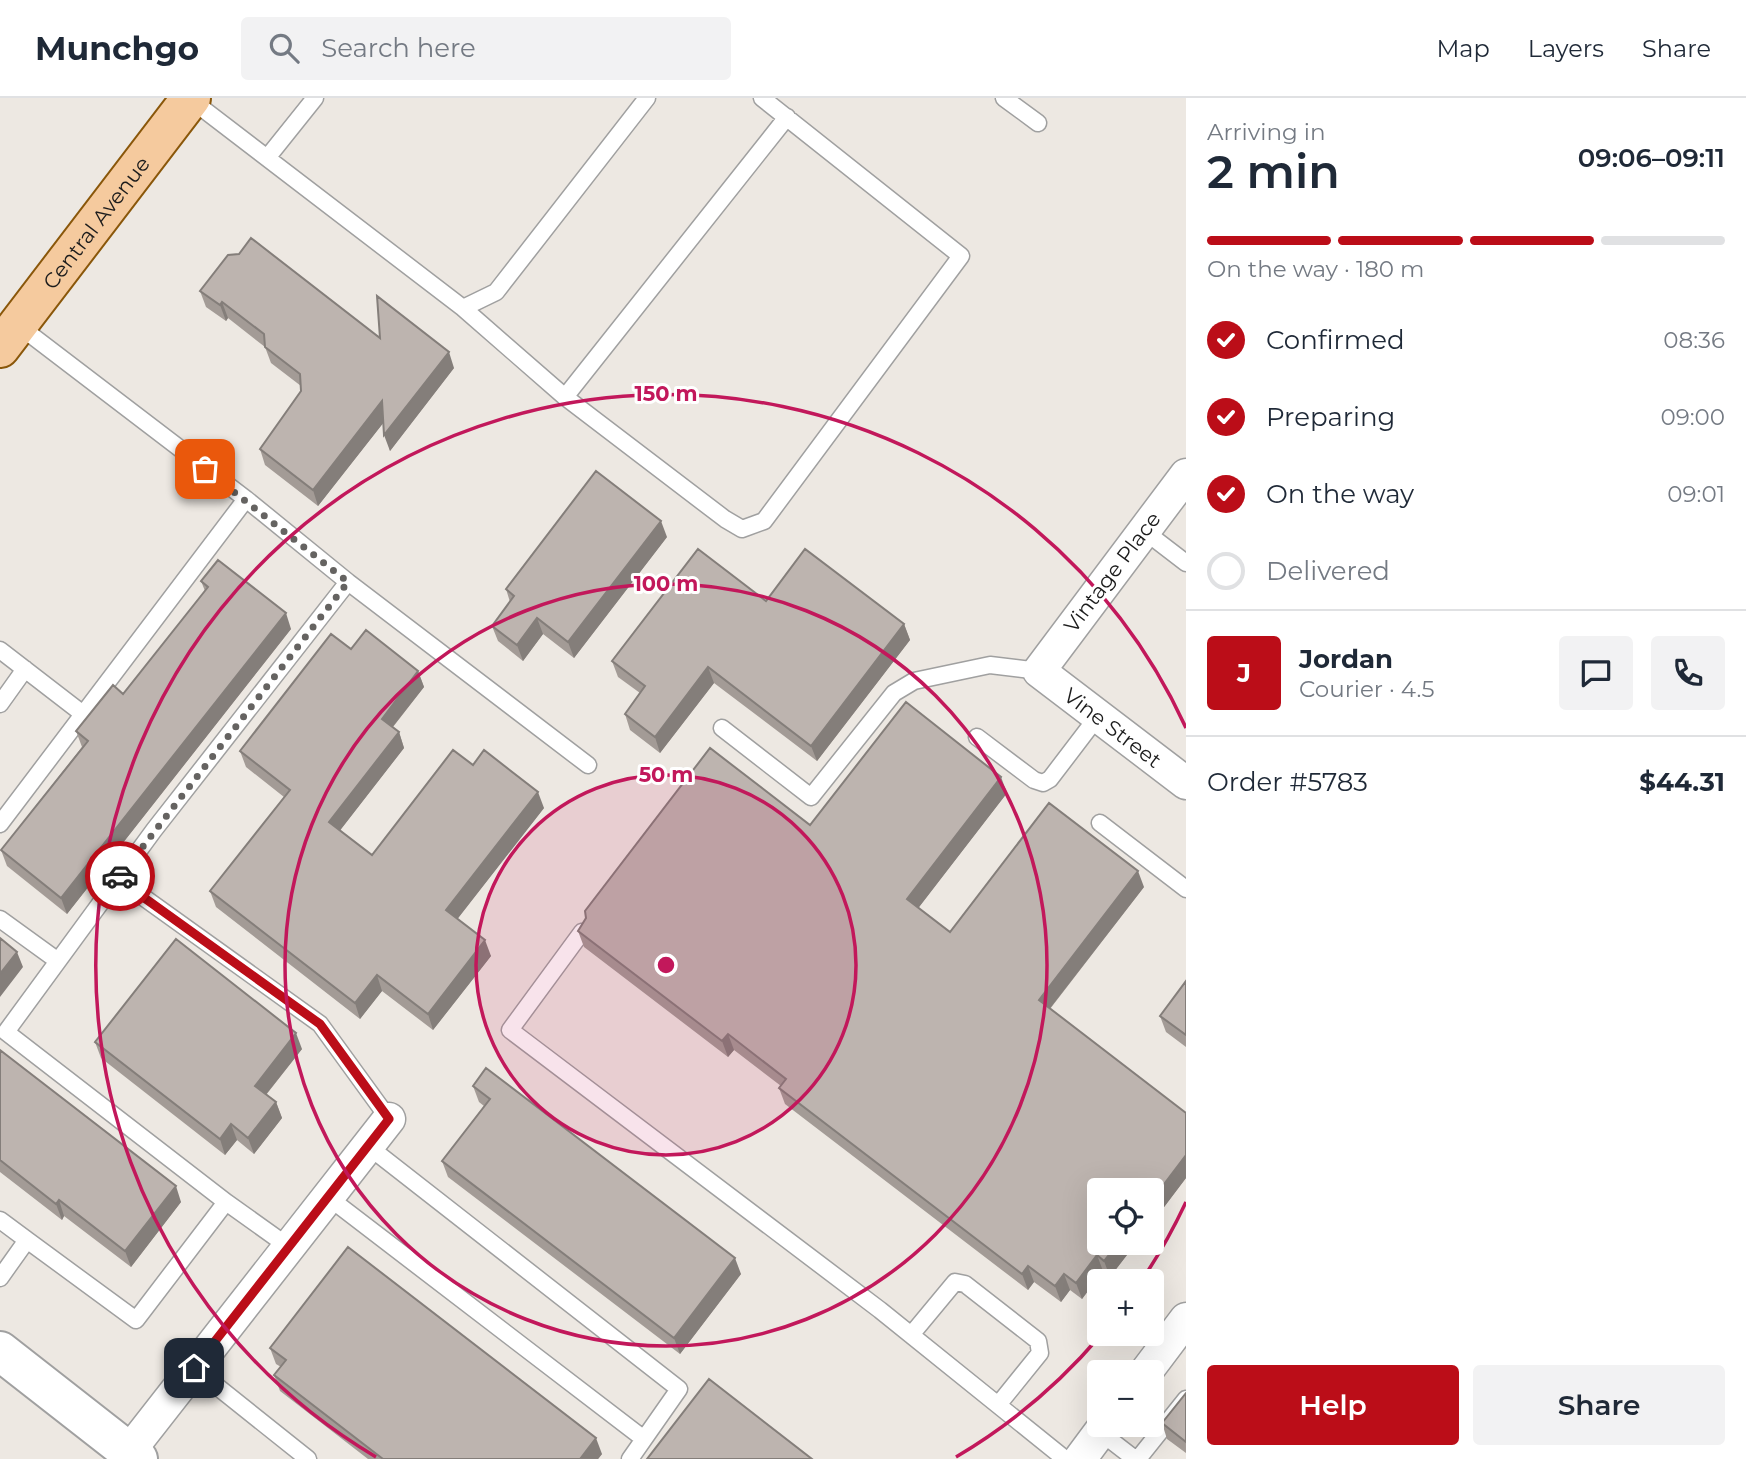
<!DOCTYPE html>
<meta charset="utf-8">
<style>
body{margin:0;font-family:Montserrat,sans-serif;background:#f2f2f3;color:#1f2937;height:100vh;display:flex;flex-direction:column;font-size:26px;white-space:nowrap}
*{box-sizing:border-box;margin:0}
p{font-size:23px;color:#747a83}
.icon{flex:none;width:38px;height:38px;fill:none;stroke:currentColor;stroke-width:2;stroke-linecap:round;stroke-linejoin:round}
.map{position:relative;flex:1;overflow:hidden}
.drawer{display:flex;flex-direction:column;background:#fff;width:560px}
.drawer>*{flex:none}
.controls{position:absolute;left:1087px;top:1080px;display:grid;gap:14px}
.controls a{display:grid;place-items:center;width:77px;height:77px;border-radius:7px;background:#fff;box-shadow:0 7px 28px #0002;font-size:35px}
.pin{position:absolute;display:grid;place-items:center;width:60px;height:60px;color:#fff;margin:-30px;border-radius:14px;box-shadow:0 4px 10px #0006}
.courier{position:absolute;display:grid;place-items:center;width:70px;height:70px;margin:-35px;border:5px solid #bb0d18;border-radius:50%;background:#fff;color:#222;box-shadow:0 2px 9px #0007}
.summary em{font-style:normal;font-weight:600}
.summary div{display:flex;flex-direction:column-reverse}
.summary{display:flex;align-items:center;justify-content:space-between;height:119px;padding:0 21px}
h1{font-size:46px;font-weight:600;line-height:52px}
.bar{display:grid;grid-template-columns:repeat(4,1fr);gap:10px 7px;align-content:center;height:84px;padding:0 21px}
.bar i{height:9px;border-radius:5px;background:#e0e1e3}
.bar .current{background:#bb0d18}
.bar p{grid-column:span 4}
.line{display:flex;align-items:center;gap:18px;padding:0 21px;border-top:2px solid #e0e1e3}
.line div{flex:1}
.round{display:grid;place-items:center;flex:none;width:74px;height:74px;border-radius:7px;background:#f2f2f3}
ol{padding:0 21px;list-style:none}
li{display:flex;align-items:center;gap:21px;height:77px}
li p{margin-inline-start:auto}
li .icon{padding:7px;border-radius:50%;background:#bb0d18;color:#fff;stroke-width:4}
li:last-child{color:#747a83}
li i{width:38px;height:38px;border:4px solid #e0e1e3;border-radius:50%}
.action{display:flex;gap:14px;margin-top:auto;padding:14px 21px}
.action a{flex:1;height:80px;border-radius:7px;background:#bb0d18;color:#fff;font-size:28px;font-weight:600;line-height:80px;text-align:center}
.action a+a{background:#f2f2f3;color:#1f2937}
header{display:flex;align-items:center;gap:42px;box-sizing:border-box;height:98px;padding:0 35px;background:#fff;border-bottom:2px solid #e0e1e3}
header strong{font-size:33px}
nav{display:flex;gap:38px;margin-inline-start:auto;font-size:24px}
.search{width:490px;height:63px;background:#f2f2f3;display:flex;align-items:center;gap:18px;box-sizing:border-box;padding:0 24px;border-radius:7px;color:#747a83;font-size:26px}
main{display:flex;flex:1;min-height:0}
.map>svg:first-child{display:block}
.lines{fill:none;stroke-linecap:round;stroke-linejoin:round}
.service-casing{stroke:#a0a0a0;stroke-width:19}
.minor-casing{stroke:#a0a0a0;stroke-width:35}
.tertiary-casing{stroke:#a0a0a0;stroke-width:42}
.primary-casing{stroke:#8a570a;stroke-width:42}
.service{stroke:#fff;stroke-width:16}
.minor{stroke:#fff;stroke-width:32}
.tertiary{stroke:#fff;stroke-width:38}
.primary{stroke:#f5ca9e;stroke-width:38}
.wall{fill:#a39b96}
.shaded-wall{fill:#847e7a}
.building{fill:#bdb4af;stroke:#847e7a;stroke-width:2}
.done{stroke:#656361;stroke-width:7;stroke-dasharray:0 12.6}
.route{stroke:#bb0d18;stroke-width:9}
.ring{fill:none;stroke:#c2185b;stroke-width:3.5}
.labels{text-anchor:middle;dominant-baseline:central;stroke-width:6;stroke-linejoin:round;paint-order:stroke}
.street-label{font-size:21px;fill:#1c1c1c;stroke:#fff}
.centre{fill:#c2185b;stroke:#fff;stroke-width:3.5}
.ring-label{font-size:21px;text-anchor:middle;font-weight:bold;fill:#c2185b;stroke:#fff;stroke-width:6;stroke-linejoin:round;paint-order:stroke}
</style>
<header>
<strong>Munchgo</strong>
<div class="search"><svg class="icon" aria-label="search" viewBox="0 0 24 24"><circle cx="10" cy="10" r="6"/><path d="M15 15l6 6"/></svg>Search here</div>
<nav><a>Map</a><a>Layers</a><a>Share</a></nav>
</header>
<main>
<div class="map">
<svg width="1186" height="1361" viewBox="0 0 1186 1361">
<rect width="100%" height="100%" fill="#ede8e2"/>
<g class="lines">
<g class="service-casing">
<path id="service" d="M 1004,0 L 1038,25
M 190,1 L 463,210 L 496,194 L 647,0
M 267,60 L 315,0
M 463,210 L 565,299 L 725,421 L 742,431 L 764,423 L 961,158 L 762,0
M 565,299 L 787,19
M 246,401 L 348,484 L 588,667
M 1143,432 L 1186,465
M 0,552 L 83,616
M 0,606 L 25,571
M 722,630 L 811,699 L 894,595 L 914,583 L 990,567 L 1039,573
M 977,639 L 1034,682 L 1043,685 L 1050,681 L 1098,618
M 1100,725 L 1186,791
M 0,726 L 246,401 L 18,227
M 118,781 L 320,926 L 389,1021
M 0,821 L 58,863
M 582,834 L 510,932 L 880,1212 L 1065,1361
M 368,1048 L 679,1291 L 644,1341
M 328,1099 L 644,1341 L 630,1361
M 226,1104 L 289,1149
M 0,1122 L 27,1142
M 0,1180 L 27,1142 L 136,1222 L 226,1104 L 6,934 L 154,732 L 348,484
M 911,1237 L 955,1184 L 965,1186 L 1038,1243 L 1040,1255 L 998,1307
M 194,1270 L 308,1361
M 1100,1334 L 1135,1361
M 1138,1361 L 1186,1301"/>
</g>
<g class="minor-casing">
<g id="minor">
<path id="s1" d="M 1186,377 L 1039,573 L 1186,685"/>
<path d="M 1146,1274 L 1186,1221"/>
<path d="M 123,1361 L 389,1021"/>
<path d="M 1080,1361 L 1106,1326"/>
</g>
</g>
<g class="tertiary-casing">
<path id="tertiary" d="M 0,1253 L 138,1361"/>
</g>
<g class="primary-casing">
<g id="primary">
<path id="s2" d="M 0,250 L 191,0"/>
</g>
</g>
<use href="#service" class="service"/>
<use href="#minor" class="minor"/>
<use href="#tertiary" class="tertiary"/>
<use href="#primary" class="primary"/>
</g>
<path class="wall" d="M 200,193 L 380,240 L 454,270 L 390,353 L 383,325 L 318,408 L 265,367 L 260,351 L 301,293 L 301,288 L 271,265 L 265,249 L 228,220 L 226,223 L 206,209 Z
M 667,439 L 574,560 L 543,536 L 523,563 L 498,543 L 492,528 L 510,504 L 506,491 Z
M 201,483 L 291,531 L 67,816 L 7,768 L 1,752 L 82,649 L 76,633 L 123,596 L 205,493 Z
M 766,503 L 904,526 L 910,542 L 817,663 L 714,585 L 660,655 L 630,632 L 625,616 L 640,595 L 618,579 L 612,563 Z
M 351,551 L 418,573 L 424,589 L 393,629 L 399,634 L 404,650 L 340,732 L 372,757 L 473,667 L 544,710 L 457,821 L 491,858 L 433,932 L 382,893 L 360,921 L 216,809 L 210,793 L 284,699 L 246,669 L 240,653 Z
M 1007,695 L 918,810 L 950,834 L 1144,789 L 1050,911 L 1186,1080 L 1152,1125 L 1152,1092 L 1099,1144 L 1137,1144 L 1110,1179 L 1103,1173 L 1082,1201 L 1070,1192 L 1061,1204 L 1034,1184 L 1028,1192 L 785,1006 L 779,990 L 781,988 L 734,952 L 728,959 L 584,849 L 578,833 L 810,727 Z
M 1186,883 L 1186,949 L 1166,934 L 1160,918 Z
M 95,944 L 302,951 L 266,997 L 276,1004 L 282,1020 L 254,1056 L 237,1042 L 225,1057 L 101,960 Z
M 0,952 L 181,1104 L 131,1169 L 64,1118 L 62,1122 L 0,1074 Z
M 473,988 L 741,1176 L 680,1256 L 448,1079 L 442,1063 L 484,1008 L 479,1004 Z
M 270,1250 L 602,1356 L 598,1361 L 368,1361 L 280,1293 L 274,1277 L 281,1269 L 276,1266 Z
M 1186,1295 L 1186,1355 L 1167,1341 L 1162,1325 Z"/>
<path class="shaded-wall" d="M 222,204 L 228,220 L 226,223 L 220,207 Z
M 449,254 L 454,270 L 390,353 L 384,337 Z
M 382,303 L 388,319 L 318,408 L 313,392 Z
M 661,423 L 667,439 L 574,560 L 568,544 Z
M 286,515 L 291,531 L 67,816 L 61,800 Z
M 537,520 L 543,536 L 523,563 L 517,547 Z
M 904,526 L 910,542 L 817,663 L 811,648 Z
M 708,569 L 714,585 L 660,655 L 655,639 Z
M 418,573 L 424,589 L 387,636 L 382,621 Z
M 399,634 L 404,650 L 335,739 L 329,724 Z
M 1001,679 L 1007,695 L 913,817 L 907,801 Z
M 538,694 L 544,710 L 452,828 L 446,812 Z
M 1138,773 L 1144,789 L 1044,918 L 1039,902 Z
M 485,842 L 491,858 L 433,932 L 428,916 Z
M 17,854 L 23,869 L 0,899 L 0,876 Z
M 377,877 L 382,893 L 360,921 L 355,905 Z
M 296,935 L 302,951 L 260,1004 L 255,988 Z
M 728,936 L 734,952 L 728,959 L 722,943 Z
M 276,1004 L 282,1020 L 254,1056 L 248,1040 Z
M 231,1026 L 237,1042 L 225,1057 L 220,1041 Z
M 1186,1057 L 1186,1080 L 1152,1125 L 1152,1102 Z
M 176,1088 L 181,1104 L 131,1169 L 125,1153 Z
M 59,1102 L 64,1118 L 62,1122 L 56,1106 Z
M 1119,1144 L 1137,1144 L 1110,1179 L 1104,1163 Z
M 1097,1157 L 1103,1173 L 1082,1201 L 1076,1185 Z
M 735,1160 L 741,1176 L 680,1256 L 674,1240 Z
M 1028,1168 L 1034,1184 L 1028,1192 L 1022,1176 Z
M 1064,1176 L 1070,1192 L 1061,1204 L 1055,1188 Z
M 596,1340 L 602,1356 L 598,1361 L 580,1361 Z"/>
<path class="building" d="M 251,140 L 380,240 L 377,198 L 449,254 L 384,337 L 382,303 L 313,392 L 260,351 L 301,293 L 300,276 L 265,249 L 264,236 L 222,204 L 220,207 L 200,193 L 228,157 L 239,156 Z
M 596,373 L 661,423 L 568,544 L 537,520 L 517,547 L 492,528 L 514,498 L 506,491 Z
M 698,451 L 766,503 L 805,451 L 904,526 L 811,648 L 708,569 L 655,639 L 625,616 L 645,588 L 612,563 Z
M 218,462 L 286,515 L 61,800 L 1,752 L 88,643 L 76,633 L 113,587 L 123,596 L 208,489 L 201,483 Z
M 366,532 L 418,573 L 382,621 L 399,634 L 329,724 L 372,757 L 453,652 L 473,667 L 484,652 L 538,694 L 446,812 L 485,842 L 428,916 L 377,877 L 355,905 L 210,793 L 290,692 L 240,653 L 331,536 L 351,551 Z
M 906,604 L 1001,679 L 907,801 L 950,834 L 1049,705 L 1138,773 L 1039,902 L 1186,1015 L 1186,1057 L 1152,1102 L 1152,1092 L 1099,1092 L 1099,1144 L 1119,1144 L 1104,1163 L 1097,1157 L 1076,1185 L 1064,1176 L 1055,1188 L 1028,1168 L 1022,1176 L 779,990 L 786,981 L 728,936 L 722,943 L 578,833 L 586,820 L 585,813 L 710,650 L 810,727 Z
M 0,840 L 17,854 L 0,876 Z
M 176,841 L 296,935 L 255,988 L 276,1004 L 248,1040 L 231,1026 L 220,1041 L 95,944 Z
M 1186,883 L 1186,937 L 1160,918 Z
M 0,952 L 176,1088 L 125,1153 L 59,1102 L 56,1106 L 0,1062 Z
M 486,970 L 735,1160 L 674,1240 L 442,1063 L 490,1001 L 473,988 Z
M 348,1149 L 596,1340 L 580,1361 L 383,1361 L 274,1277 L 286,1262 L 270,1250 Z
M 709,1281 L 812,1361 L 647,1361 Z
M 1186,1295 L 1186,1344 L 1162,1325 Z"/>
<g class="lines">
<path class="done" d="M 120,778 L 348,484 L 205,371"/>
<path class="route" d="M 120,778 L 118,781 L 320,926 L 389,1021 L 194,1270"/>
</g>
<circle cx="666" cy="867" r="190" fill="#c2185b" fill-opacity=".12"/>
<g class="ring">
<circle cx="666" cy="867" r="190"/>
<circle cx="666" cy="867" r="381"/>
<path d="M1186 1104A571 571 0 0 1 1142 1182M1100 1238A571 571 0 0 1 956 1359M376 1359A571 571 0 1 1 1186 630"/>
</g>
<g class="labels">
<g class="street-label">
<text stroke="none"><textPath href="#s2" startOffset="158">Central Avenue</textPath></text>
<text transform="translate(1112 474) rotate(-53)">Vintage Place</text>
<text stroke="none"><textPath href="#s1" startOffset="338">Vine Street</textPath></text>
</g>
</g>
<circle cx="666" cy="867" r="10" class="centre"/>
<g class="ring-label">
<text x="666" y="303">150 m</text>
<text x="666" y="493">100 m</text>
<text x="666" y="684">50 m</text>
</g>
</svg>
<div class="controls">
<a><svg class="icon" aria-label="locate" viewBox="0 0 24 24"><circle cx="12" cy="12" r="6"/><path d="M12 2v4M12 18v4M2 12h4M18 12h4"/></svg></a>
<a>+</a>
<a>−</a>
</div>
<div class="pin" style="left:205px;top:371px;background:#ea580c"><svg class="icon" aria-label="bag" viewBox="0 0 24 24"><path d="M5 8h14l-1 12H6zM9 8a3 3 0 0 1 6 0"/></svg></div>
<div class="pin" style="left:194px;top:1270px;background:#1f2937"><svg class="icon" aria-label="home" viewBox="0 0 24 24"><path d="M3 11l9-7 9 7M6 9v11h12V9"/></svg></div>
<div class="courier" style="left:120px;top:778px"><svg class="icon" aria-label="car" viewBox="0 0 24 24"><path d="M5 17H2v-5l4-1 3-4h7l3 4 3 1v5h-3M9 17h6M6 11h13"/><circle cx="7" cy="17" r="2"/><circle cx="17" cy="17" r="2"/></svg></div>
</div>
<section class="drawer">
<div class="summary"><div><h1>2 min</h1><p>Arriving in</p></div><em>09:06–09:11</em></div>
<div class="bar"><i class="current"></i><i class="current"></i><i class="current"></i><i></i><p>On the way · 180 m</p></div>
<ol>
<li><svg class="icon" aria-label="check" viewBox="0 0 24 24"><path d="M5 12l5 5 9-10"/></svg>Confirmed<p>08:36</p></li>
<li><svg class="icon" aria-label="check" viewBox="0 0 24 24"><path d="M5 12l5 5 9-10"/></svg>Preparing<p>09:00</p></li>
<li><svg class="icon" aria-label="check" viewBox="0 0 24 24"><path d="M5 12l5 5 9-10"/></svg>On the way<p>09:01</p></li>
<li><i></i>Delivered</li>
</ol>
<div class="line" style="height:126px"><b class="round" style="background:#bb0d18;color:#fff">J</b><div><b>Jordan</b><p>Courier · 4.5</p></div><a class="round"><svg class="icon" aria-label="chat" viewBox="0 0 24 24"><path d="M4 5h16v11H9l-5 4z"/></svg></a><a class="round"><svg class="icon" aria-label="phone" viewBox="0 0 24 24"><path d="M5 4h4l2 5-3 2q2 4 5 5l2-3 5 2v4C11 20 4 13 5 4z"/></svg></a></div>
<div class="line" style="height:91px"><div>Order #5783</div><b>$44.31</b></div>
<div class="action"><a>Help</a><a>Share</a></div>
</section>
</main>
